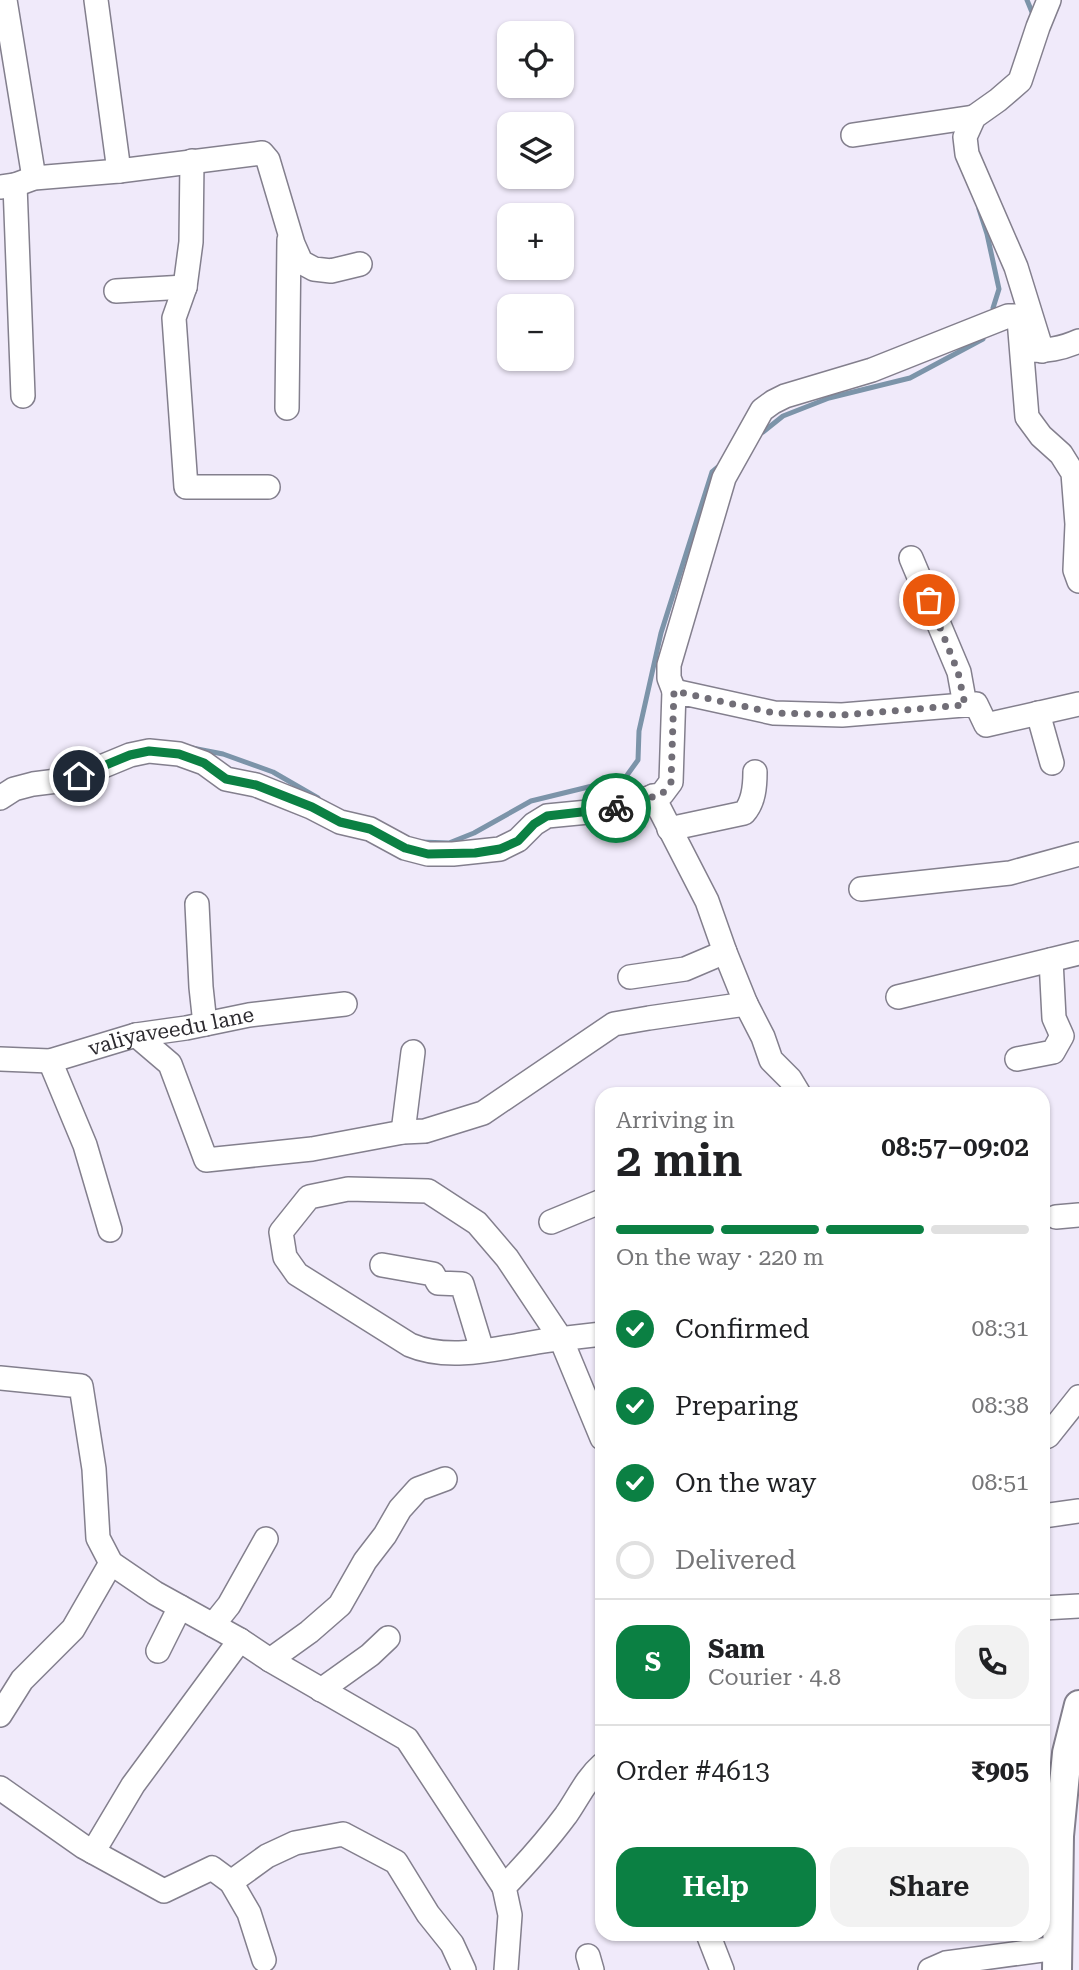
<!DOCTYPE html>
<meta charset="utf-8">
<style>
body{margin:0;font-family:"Roboto Serif",serif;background:#f2f2f2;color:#202124;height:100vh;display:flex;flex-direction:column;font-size:26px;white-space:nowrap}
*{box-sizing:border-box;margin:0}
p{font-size:23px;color:#757577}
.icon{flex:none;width:38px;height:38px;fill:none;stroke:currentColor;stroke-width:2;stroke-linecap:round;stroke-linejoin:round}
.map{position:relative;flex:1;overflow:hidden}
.sheet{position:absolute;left:595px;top:1087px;width:455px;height:854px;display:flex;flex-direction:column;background:#fff;border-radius:21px;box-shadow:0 2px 5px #0004}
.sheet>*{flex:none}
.fabs{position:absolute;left:497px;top:21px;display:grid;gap:14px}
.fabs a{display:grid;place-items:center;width:77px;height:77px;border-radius:14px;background:#fff;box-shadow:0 2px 5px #0004;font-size:35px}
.pin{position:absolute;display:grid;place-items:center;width:60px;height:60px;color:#fff;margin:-30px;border:4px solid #fff;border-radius:50%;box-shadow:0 2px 7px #0007}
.courier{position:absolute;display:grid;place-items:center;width:70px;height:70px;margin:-35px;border:5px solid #0b8043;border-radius:50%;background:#fff;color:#222;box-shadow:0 2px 9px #0007}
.headline em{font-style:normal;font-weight:600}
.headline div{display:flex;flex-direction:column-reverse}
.headline{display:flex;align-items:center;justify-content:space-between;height:119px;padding:0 21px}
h1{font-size:46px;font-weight:600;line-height:52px}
.bar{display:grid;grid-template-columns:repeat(4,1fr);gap:10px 7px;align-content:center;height:84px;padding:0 21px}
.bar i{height:9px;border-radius:5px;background:#e0e0e0}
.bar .current{background:#0b8043}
.bar p{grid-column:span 4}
.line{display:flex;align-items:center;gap:18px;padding:0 21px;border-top:2px solid #e0e0e0}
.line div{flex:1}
.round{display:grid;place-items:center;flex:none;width:74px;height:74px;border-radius:21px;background:#f2f2f2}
ol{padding:0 21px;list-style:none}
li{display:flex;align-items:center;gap:21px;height:77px}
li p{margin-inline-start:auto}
li .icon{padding:7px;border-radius:50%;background:#0b8043;color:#fff;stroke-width:4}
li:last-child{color:#757577}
li i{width:38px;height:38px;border:4px solid #e0e0e0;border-radius:50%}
.cta{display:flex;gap:14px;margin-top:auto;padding:14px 21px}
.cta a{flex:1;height:80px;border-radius:21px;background:#0b8043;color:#fff;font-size:28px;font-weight:600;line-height:80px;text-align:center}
.cta a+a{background:#f2f2f2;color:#202124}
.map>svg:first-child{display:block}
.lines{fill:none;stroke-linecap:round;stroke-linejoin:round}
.stream{stroke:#7c94a9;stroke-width:5}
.minor-casing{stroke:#837f8d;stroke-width:26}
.major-casing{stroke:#837f8d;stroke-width:32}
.minor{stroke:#fff;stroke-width:23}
.major{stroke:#fff;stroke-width:28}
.done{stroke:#716e77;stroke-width:7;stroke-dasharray:0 12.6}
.route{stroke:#0b8043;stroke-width:9}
.labels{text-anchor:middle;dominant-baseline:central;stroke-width:5;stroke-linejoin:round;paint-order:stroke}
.street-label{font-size:21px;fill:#2d2b30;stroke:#fff}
</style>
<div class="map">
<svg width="1079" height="1970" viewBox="0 0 1079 1970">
<rect width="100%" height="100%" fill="#f0eafa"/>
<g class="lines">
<path class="stream" d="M 1027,0 L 1034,17
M 979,209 L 987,234 L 999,289 L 993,308
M 763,432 L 783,416 L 829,398 L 910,378 L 983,339
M 192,748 L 223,754 L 273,772 L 318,798
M 420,842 L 449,843 L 474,833 L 531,801 L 625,778 L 638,760 L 639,731 L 661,633 L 712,472 L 718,467"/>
<g class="minor-casing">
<g id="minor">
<path d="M 5,0 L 34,178"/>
<path d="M 96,0 L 119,171"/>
<path d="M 853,135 L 974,117"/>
<path d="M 192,161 L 191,242 L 185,287 L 174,318 L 186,487 L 268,487"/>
<path d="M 15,185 L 23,396"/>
<path d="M 0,187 L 15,185 L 34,178 L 119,171 L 262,153 L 268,160 L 293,244 L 301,262 L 314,269 L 331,271 L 360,264"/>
<path d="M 116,291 L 185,287"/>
<path d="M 1028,350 C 1047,351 1061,349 1079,341"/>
<path d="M 1042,351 L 1016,267 L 967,154 L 965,137 L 974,117 L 998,100 L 1020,81 L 1038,27 L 1049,0"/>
<path d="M 287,408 L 289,240"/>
<path d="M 911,558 L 959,672 L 965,705"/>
<path d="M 674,691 L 669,678 L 669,665 L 724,478 L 762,410 L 773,402 L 785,396 L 872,370 L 1008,316 L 1015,316 L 1019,319 L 1027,417 L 1041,436 L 1061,454 L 1073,473 L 1077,524 L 1075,570 L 1079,581"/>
<path d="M 1038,713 L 1052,763"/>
<path d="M 653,796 L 707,901 L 725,952 L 746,1004 L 763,1037 L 771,1060 L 790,1079 L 799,1094"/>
<path d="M 0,798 L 14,789 L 33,784 L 57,781 L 79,776 L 130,755 L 149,751 L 179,754 L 204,763 L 226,779 L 256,785 L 311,807 L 340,822 L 370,829 L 405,848 L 428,854 L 453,854 L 500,849 L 518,840 L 534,824 L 547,816 L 609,810 L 662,794 L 671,782 L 674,691 L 774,713 L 842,715 L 976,704 L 986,725 L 1079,704"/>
<path d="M 669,829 L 744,813 C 754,802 755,786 755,772"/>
<path d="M 861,889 L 1010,873 L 1079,854"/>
<path d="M 197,904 L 201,987 L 205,1024"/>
<path d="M 630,977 L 685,969 L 725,952"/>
<path d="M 898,997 L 1079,953"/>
<path d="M 136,1035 L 170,1064 L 206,1160 L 312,1149 L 403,1132 L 425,1131 L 483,1113 L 614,1024 L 649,1018 L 746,1004"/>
<path id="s1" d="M 0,1059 L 50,1061 L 136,1035 L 186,1028 L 249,1015 L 345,1004"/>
<path d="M 1017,1059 L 1053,1052 L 1062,1036 L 1054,1018 L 1051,960"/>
<path d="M 50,1061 L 85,1145 L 110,1230"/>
<path d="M 403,1132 L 413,1052"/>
<path d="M 1056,1217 L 1079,1215"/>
<path d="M 551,1222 L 602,1201"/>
<path d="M 382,1265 L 433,1274 L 438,1283 L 462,1284 L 482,1350"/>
<path d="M 602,1334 L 550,1340 C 506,1346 452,1363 410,1345 L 297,1274 L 285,1257 L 281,1232 L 309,1197 L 348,1189 L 428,1191 L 477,1223 L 507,1258 L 561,1339 L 602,1438"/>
<path d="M 0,1378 L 81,1386 L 94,1469 L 98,1538 L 111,1563 L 155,1593 L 240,1640 L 270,1660 L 407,1739 L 504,1887"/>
<path d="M 1043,1438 L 1048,1436 L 1079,1397"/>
<path d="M 1043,1516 L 1079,1511"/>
<path d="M 1043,1608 L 1079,1606"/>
<path d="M 213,1625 L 229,1605 L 266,1539"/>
<path d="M 158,1651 L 180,1607"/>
<path d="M 270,1660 L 309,1632 L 340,1605 L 365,1561 L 385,1535 L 400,1509 L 418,1489 L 445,1479"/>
<path d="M 321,1690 L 370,1655 L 388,1638"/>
<path d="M 0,1715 L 22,1680 L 73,1629 L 111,1563"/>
<path d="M 0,1788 L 84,1847 L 164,1891 L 212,1868 L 231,1882 L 249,1913 L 264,1960"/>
<path d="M 93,1852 L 133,1785 L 240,1640"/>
<path d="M 231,1882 L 267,1856 L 295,1843 L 343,1834 L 396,1862 L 428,1914 L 452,1944 L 464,1970"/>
<path d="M 708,1934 L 722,1970"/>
<path d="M 588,1956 L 592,1970"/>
<path d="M 506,1970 L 510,1915 L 504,1887 C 527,1863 546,1842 566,1815 C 578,1798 586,1779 602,1765"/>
<path d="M 930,1970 L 946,1963 L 1057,1948"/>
</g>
</g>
<g class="major-casing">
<path id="major" d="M 1057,1970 L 1059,1836 L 1067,1753 L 1079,1705"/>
</g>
<use href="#minor" class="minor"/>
<use href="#major" class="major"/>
</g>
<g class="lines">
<path class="done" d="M 616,808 L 662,794 L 671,782 L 674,691 L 774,713 L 842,715 L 965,705 L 958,672 L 929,600"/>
<path class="route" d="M 79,776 L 130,755 L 149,751 L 179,754 L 204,763 L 226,779 L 256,785 L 312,807 L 340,822 L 370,829 L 405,848 L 428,854 L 475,853 L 500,849 L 518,841 L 534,824 L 547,816 L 616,808"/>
</g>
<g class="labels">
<g class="street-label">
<text stroke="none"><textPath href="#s1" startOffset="175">valiyaveedu lane</textPath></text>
</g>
</g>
</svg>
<div class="fabs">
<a><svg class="icon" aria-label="locate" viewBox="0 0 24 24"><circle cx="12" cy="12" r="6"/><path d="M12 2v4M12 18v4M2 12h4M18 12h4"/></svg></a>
<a><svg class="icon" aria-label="layers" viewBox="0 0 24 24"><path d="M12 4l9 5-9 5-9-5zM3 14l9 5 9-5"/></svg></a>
<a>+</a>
<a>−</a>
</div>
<div class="pin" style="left:929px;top:600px;background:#ea580c"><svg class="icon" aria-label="bag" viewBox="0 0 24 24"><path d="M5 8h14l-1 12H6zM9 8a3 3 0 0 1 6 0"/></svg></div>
<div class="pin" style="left:79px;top:776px;background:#1f2937"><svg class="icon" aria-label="home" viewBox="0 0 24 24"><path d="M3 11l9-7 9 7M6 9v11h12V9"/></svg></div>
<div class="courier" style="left:616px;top:808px"><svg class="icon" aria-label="bike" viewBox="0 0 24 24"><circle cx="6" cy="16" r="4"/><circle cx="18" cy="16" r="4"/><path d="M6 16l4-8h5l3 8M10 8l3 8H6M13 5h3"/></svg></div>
<section class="sheet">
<div class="headline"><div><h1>2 min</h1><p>Arriving in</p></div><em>08:57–09:02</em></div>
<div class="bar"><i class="current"></i><i class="current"></i><i class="current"></i><i></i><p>On the way · 220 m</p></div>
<ol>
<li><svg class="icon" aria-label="check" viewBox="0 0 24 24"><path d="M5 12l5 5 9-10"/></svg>Confirmed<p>08:31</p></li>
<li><svg class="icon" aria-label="check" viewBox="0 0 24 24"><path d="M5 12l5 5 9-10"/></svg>Preparing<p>08:38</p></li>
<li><svg class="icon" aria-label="check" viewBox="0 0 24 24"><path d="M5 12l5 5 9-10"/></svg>On the way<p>08:51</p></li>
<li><i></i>Delivered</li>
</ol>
<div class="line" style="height:126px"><b class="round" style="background:#0b8043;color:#fff">S</b><div><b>Sam</b><p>Courier · 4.8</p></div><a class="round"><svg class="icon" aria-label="phone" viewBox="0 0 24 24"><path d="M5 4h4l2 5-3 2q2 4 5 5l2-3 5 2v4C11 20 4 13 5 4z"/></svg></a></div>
<div class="line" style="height:91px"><div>Order #4613</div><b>₹905</b></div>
<div class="cta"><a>Help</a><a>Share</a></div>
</section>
</div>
